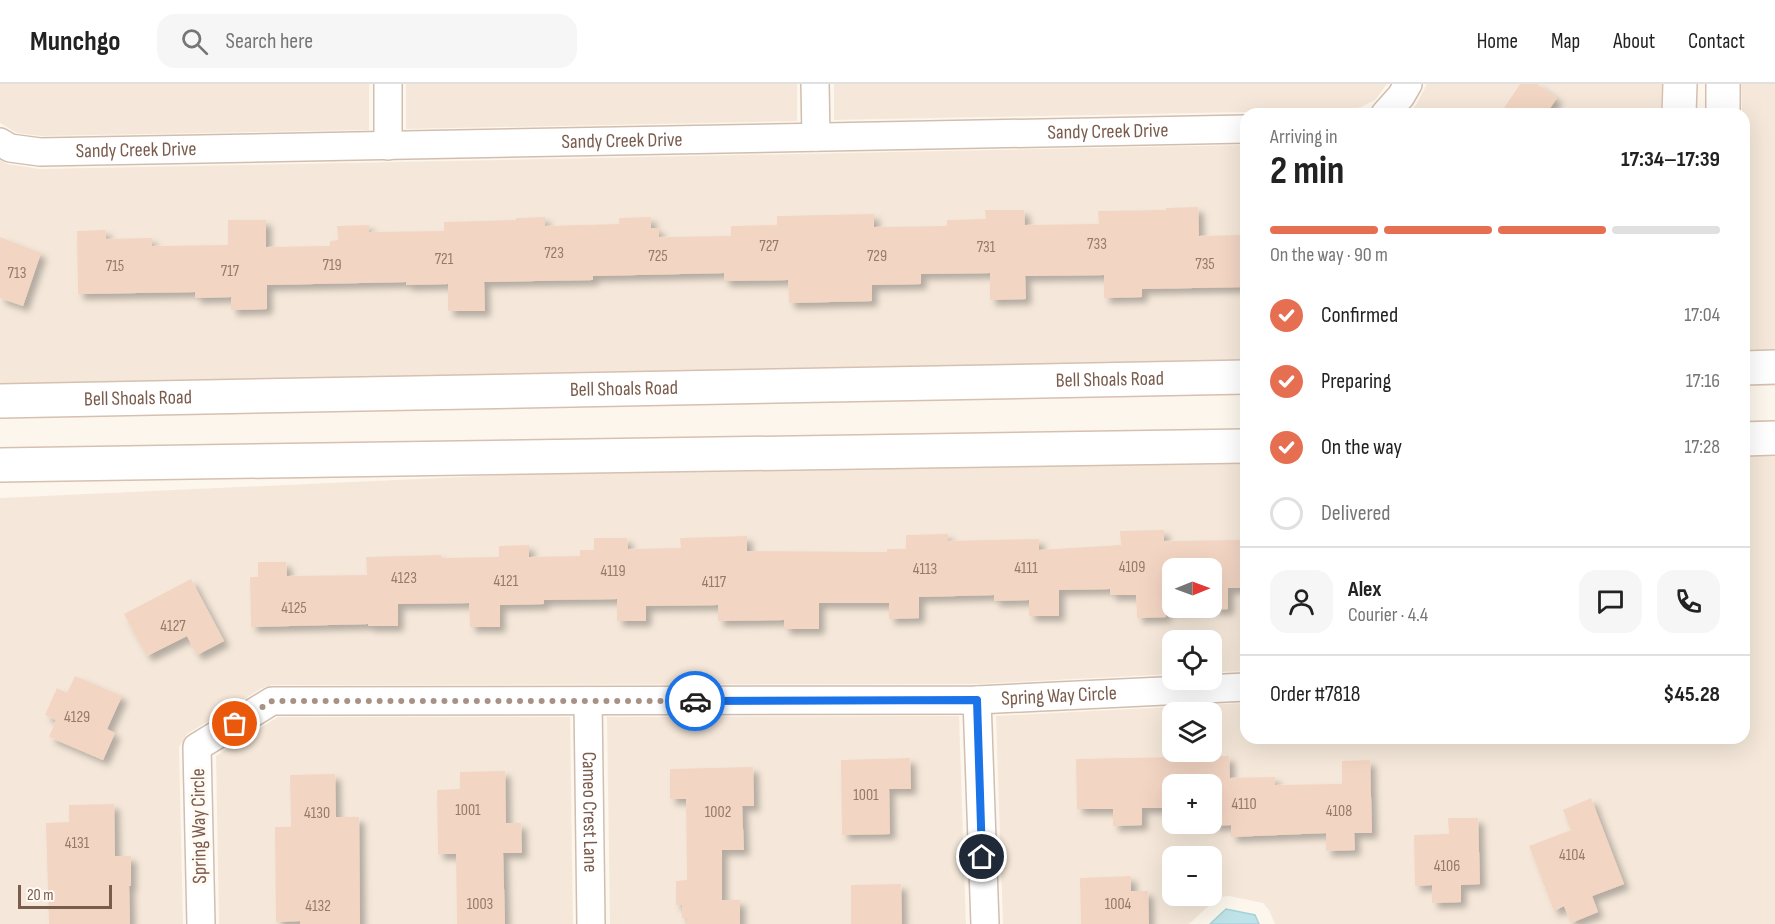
<!DOCTYPE html>
<meta charset="utf-8">
<style>
body{margin:0;font-family:"Sofia Sans Condensed",sans-serif;background:#f6f6f6;color:#222;height:100vh;display:flex;flex-direction:column;font-size:22px;white-space:nowrap}
*{box-sizing:border-box;margin:0}
p{font-size:20px;color:#767676}
.icon{flex:none;width:33px;height:33px;fill:none;stroke:currentColor;stroke-width:2;stroke-linecap:round;stroke-linejoin:round}
.map{position:relative;flex:1;overflow:hidden}
.side{position:absolute;left:1240px;top:24px;width:510px;height:636px;display:flex;flex-direction:column;background:#fff;border-radius:18px;box-shadow:0 6px 24px #0002}
.side>*{flex:none}
.needle{width:39px;rotate:89deg}
.controls{position:absolute;left:1162px;top:474px;display:grid;gap:12px}
.controls a{display:grid;place-items:center;width:60px;height:60px;border-radius:12px;background:#fff;box-shadow:0 6px 24px #0002;font-size:30px}
.scale{position:absolute;left:18px;bottom:15px;width:94px;box-sizing:border-box;padding-left:6px;border:3px solid #7a5c4d;border-top:0;font-size:16px;line-height:21px;white-space:nowrap;color:#7a5c4d;-webkit-text-stroke:4px #fffaf3;paint-order:stroke}
.pin{position:absolute;display:grid;place-items:center;width:51px;height:51px;color:#fff;margin:-26px;border:3px solid #fff;border-radius:50%;box-shadow:0 2px 6px #0007}
.courier{position:absolute;display:grid;place-items:center;width:60px;height:60px;margin:-30px;border:4px solid #1a73e8;border-radius:50%;background:#fff;color:#222;box-shadow:0 2px 8px #0007}
.overview em{font-style:normal;font-weight:700}
.overview div{display:flex;flex-direction:column-reverse}
.overview{display:flex;align-items:center;justify-content:space-between;height:102px;padding:0 30px}
h1{font-size:39px;font-weight:700;line-height:45px}
.bar{display:grid;grid-template-columns:repeat(4,1fr);gap:9px 6px;align-content:center;height:72px;padding:0 30px}
.bar i{height:8px;border-radius:4px;background:#e0e0e0}
.bar .current{background:#e76f51}
.bar p{grid-column:span 4}
.line{display:flex;align-items:center;gap:15px;padding:0 30px;border-top:2px solid #e0e0e0}
.line div{flex:1}
.round{display:grid;place-items:center;flex:none;width:63px;height:63px;border-radius:18px;background:#f6f6f6}
ol{padding:0 30px;list-style:none}
li{display:flex;align-items:center;gap:18px;height:66px}
li p{margin-inline-start:auto}
li .icon{padding:6px;border-radius:50%;background:#e76f51;color:#fff;stroke-width:4}
li:last-child{color:#767676}
li i{width:33px;height:33px;border:3px solid #e0e0e0;border-radius:50%}
header{display:flex;align-items:center;gap:36px;box-sizing:border-box;height:84px;padding:0 30px;background:#fff;border-bottom:2px solid #e0e0e0}
header strong{font-size:28px}
nav{display:flex;gap:33px;margin-inline-start:auto;font-size:21px}
.search{width:420px;height:54px;background:#f6f6f6;display:flex;align-items:center;gap:15px;box-sizing:border-box;padding:0 21px;border-radius:18px;color:#767676;font-size:22px}
.map>svg:first-child{display:block}
.residential{fill:#f5e8da;fill-rule:evenodd}
.water{fill:#bfe3e8;stroke:#a5d3da;stroke-width:1.5}
.building{fill:#f3d5c3;fill-rule:evenodd;filter:url(#shadow)}
.lines{fill:none;stroke-linecap:round;stroke-linejoin:round}
.street-casing{stroke:#d1beb0;stroke-width:30}
.secondary-casing{stroke:#d6c0b0;stroke-width:36}
.street{stroke:#fff;stroke-width:27}
.secondary{stroke:#fff;stroke-width:33}
.done{stroke:#a89285;stroke-width:6;stroke-dasharray:0 10.8}
.route{stroke:#1a73e8;stroke-width:8}
.labels{text-anchor:middle;dominant-baseline:central;stroke-width:6;stroke-linejoin:round;paint-order:stroke}
.number-label{font-size:16px;fill:#987a6a}
.street-label{font-size:20px;fill:#7a5c4d;stroke:#fffaf3}
</style>
<header>
<strong>Munchgo</strong>
<div class="search"><svg class="icon" aria-label="search" viewBox="0 0 24 24"><circle cx="10" cy="10" r="6"/><path d="M15 15l6 6"/></svg>Search here</div>
<nav><a>Home</a><a>Map</a><a>About</a><a>Contact</a></nav>
</header>
<div class="map">
<svg width="1775" height="840" viewBox="0 0 1775 840">
<defs>
<filter id="shadow"><feDropShadow dx="5.5" dy="5.5" stdDeviation="3" flood-color="#0004"/></filter>
</defs>
<rect width="100%" height="100%" fill="#fdf6ec"/>
<path class="residential" d="M 0,0 L 369,0 L 369,46 L 41,52 L 17,49 L 0,39 Z
M 406,0 L 797,0 L 797,37 L 406,45 Z
M 834,0 L 1387,0 L 1375,16 L 1361,23 L 1346,26 L 834,36 Z
M 1427,0 L 1662,0 L 1661,30 L 1408,30 L 1416,21 Z
M 1741,0 L 1775,0 L 1775,302 L 1745,302 L 1744,30 L 1742,30 Z
M 1246,61 L 1246,310 L 0,328 L 0,76 L 7,80 L 40,85 Z
M 1745,336 L 1775,336 L 1775,840 L 1275,840 L 1269,826 L 1263,819 L 1229,812 L 1219,813 L 1215,816 L 1189,840 L 1003,840 L 996,632 L 1246,619 L 1246,654 L 1744,654 ZM 1173,628 L 1212,628 L 1212,668 L 1173,668 ZM 1173,700 L 1212,700 L 1212,740 L 1173,740 ZM 1173,772 L 1212,772 L 1212,812 L 1173,812 Z
M 1246,357 L 1246,587 L 1212,588 L 1212,556 L 1173,556 L 1173,590 L 977,600 L 272,601 L 262,604 L 187,650 L 179,663 L 183,840 L 0,840 L 0,414 ZM 1173,484 L 1212,484 L 1212,524 L 1173,524 Z
M 959,632 L 966,840 L 610,840 L 607,633 Z
M 278,633 L 570,633 L 573,840 L 219,840 L 216,672 Z"/>
<path class="water" d="M 1226,825 L 1255,831 L 1259,840 L 1210,840 Z"/>
<path class="building" d="M 1520,0 L 1537,0 L 1557,14 L 1546,30 L 1500,30 Z
M 1198,123 L 1199,152 L 1242,151 L 1243,203 L 1142,205 L 1142,213 L 1104,214 L 1104,191 L 1025,192 L 1026,215 L 990,216 L 990,189 L 921,190 L 921,200 L 872,201 L 872,217 L 789,219 L 788,196 L 724,197 L 724,189 L 593,192 L 593,196 L 484,198 L 485,227 L 448,227 L 448,200 L 406,201 L 406,198 L 267,201 L 267,225 L 231,226 L 231,213 L 195,214 L 195,208 L 78,210 L 77,147 L 106,146 L 106,155 L 152,154 L 152,162 L 228,161 L 228,136 L 266,136 L 266,163 L 330,162 L 330,157 L 338,156 L 337,142 L 369,141 L 369,148 L 444,147 L 444,138 L 516,136 L 516,134 L 545,133 L 545,142 L 619,140 L 619,134 L 651,133 L 651,144 L 659,144 L 659,153 L 731,152 L 731,142 L 777,141 L 777,132 L 874,130 L 874,143 L 947,142 L 947,136 L 986,135 L 985,126 L 1024,126 L 1025,141 L 1099,140 L 1098,127 L 1166,126 L 1166,124 Z
M 0,153 L 41,169 L 23,222 L 0,214 Z
M 1164,446 L 1164,457 L 1246,456 L 1246,504 L 1228,504 L 1228,525 L 1165,527 L 1166,533 L 1137,534 L 1136,511 L 1110,511 L 1110,505 L 1059,506 L 1059,532 L 1029,532 L 1029,516 L 994,517 L 994,511 L 919,513 L 919,534 L 889,535 L 889,519 L 819,519 L 819,545 L 784,545 L 784,536 L 718,537 L 718,521 L 646,522 L 646,537 L 617,537 L 617,515 L 544,516 L 544,520 L 500,521 L 500,543 L 470,543 L 469,519 L 398,520 L 398,542 L 368,542 L 368,540 L 251,543 L 250,493 L 258,493 L 258,478 L 286,478 L 287,492 L 367,491 L 366,473 L 441,471 L 442,474 L 499,473 L 499,462 L 529,461 L 529,473 L 580,472 L 580,466 L 594,466 L 594,454 L 627,454 L 628,465 L 681,464 L 680,454 L 747,452 L 747,467 L 887,468 L 887,465 L 906,465 L 906,451 L 948,450 L 948,457 L 1039,455 L 1039,466 L 1121,461 L 1120,447 ZM 1173,484 L 1212,484 L 1212,524 L 1173,524 Z
M 191,495 L 224,557 L 197,571 L 187,552 L 147,572 L 124,530 Z
M 75,592 L 122,612 L 107,645 L 115,649 L 103,676 L 49,653 L 56,636 L 45,631 L 57,604 L 67,609 Z
M 1229,672 L 1230,694 L 1275,693 L 1275,701 L 1342,700 L 1342,677 L 1370,676 L 1372,749 L 1354,749 L 1355,766 L 1326,767 L 1326,749 L 1231,753 L 1231,741 L 1201,742 L 1201,740 L 1212,740 L 1212,700 L 1173,700 L 1173,724 L 1142,724 L 1142,741 L 1113,742 L 1113,725 L 1077,725 L 1076,675 Z
M 910,674 L 911,705 L 889,705 L 890,750 L 842,751 L 841,676 Z
M 753,683 L 754,722 L 742,722 L 744,766 L 722,766 L 722,816 L 740,816 L 740,840 L 687,840 L 687,834 L 682,834 L 682,821 L 676,821 L 676,797 L 687,796 L 686,715 L 670,715 L 670,685 Z
M 505,687 L 506,739 L 521,739 L 522,769 L 503,769 L 505,840 L 457,840 L 456,770 L 438,770 L 437,706 L 460,705 L 460,688 Z
M 335,690 L 336,733 L 359,733 L 360,840 L 300,840 L 300,837 L 276,838 L 275,743 L 291,743 L 290,691 Z
M 1591,714 L 1624,800 L 1592,812 L 1598,828 L 1571,839 L 1564,822 L 1554,827 L 1529,762 L 1571,746 L 1563,726 Z
M 114,720 L 115,772 L 131,772 L 131,802 L 129,802 L 130,840 L 49,840 L 46,739 L 69,738 L 69,721 Z
M 1448,734 L 1478,734 L 1480,800 L 1461,801 L 1461,818 L 1432,819 L 1432,801 L 1415,802 L 1414,751 L 1449,750 Z
M 1131,792 L 1131,807 L 1148,807 L 1149,840 L 1081,840 L 1080,794 Z
M 901,800 L 902,840 L 851,840 L 851,801 Z"/>
<g class="lines">
<g class="street-casing">
<g id="street">
<path d="M 815,0 L 816,53"/>
<path d="M 1385,30 L 1401,12 L 1408,0"/>
<path id="s1" d="M 0,58 L 10,64 L 40,68 L 1246,45"/>
<path d="M 388,62 L 388,0"/>
<path d="M 977,616 L 985,840"/>
<path id="s2" d="M 588,617 L 591,840"/>
<path id="s3" d="M 201,840 L 197,663 L 272,617 L 977,616 L 1246,603"/>
</g>
</g>
<g class="secondary-casing">
<g id="secondary">
<path d="M 1723,0 L 1723,30"/>
<path d="M 1679,30 L 1680,0"/>
<path d="M 1744,284 L 1775,283"/>
<path id="s4" d="M 0,317 L 1246,293"/>
<path d="M 1744,355 L 1775,354"/>
<path d="M 0,381 L 1246,362"/>
</g>
</g>
<use href="#street" class="street"/>
<use href="#secondary" class="secondary"/>
</g>
<g class="lines">
<path class="done" d="M 235,640 L 272,617 L 695,617"/>
<path class="route" d="M 695,617 L 977,616 L 982,773"/>
</g>
<g class="labels">
<g class="number-label">
<text x="1097" y="160">733</text>
<text x="769" y="162">727</text>
<text x="986" y="163">731</text>
<text x="554" y="169">723</text>
<text x="658" y="172">725</text>
<text x="877" y="172">729</text>
<text x="444" y="175">721</text>
<text x="1205" y="180">735</text>
<text x="332" y="181">719</text>
<text x="115" y="182">715</text>
<text x="230" y="187">717</text>
<text x="17" y="189">713</text>
<text x="1132" y="483">4109</text>
<text x="1026" y="484">4111</text>
<text x="925" y="485">4113</text>
<text x="613" y="487">4119</text>
<text x="404" y="494">4123</text>
<text x="506" y="497">4121</text>
<text x="714" y="498">4117</text>
<text x="294" y="524">4125</text>
<text x="173" y="542">4127</text>
<text x="77" y="633">4129</text>
<text x="866" y="711">1001</text>
<text x="1244" y="720">4110</text>
<text x="468" y="726">1001</text>
<text x="1339" y="727">4108</text>
<text x="718" y="728">1002</text>
<text x="317" y="729">4130</text>
<text x="77" y="759">4131</text>
<text x="1572" y="771">4104</text>
<text x="1447" y="782">4106</text>
<text x="480" y="820">1003</text>
<text x="1118" y="820">1004</text>
<text x="318" y="822">4132</text>
</g>
<g class="street-label">
<text stroke="none"><textPath href="#s1" startOffset="1110">Sandy Creek Drive</textPath></text>
<text stroke="none"><textPath href="#s1" startOffset="624">Sandy Creek Drive</textPath></text>
<text stroke="none"><textPath href="#s1" startOffset="138">Sandy Creek Drive</textPath></text>
<text stroke="none"><textPath href="#s4" startOffset="1110">Bell Shoals Road</textPath></text>
<text stroke="none"><textPath href="#s4" startOffset="624">Bell Shoals Road</textPath></text>
<text stroke="none"><textPath href="#s4" startOffset="138">Bell Shoals Road</textPath></text>
<text stroke="none"><textPath href="#s3" startOffset="1052">Spring Way Circle</textPath></text>
<text stroke="none"><textPath href="#s2" startOffset="111">Cameo Crest Lane</textPath></text>
<text transform="translate(199 742) rotate(-91)">Spring Way Circle</text>
</g>
</g>
</svg>
<div class="controls">
<a><svg class="needle" viewBox="-14 -14 28 28"><path d="M0-13l5 13h-10z" fill="#e53935"/><path d="M0 13l5-13h-10z" fill="#767676"/></svg></a>
<a><svg class="icon" aria-label="locate" viewBox="0 0 24 24"><circle cx="12" cy="12" r="6"/><path d="M12 2v4M12 18v4M2 12h4M18 12h4"/></svg></a>
<a><svg class="icon" aria-label="layers" viewBox="0 0 24 24"><path d="M12 4l9 5-9 5-9-5zM3 14l9 5 9-5"/></svg></a>
<a>+</a>
<a>−</a>
</div>
<div class="scale">20 m</div>
<div class="pin" style="left:235px;top:640px;background:#ea580c"><svg class="icon" aria-label="bag" viewBox="0 0 24 24"><path d="M5 8h14l-1 12H6zM9 8a3 3 0 0 1 6 0"/></svg></div>
<div class="pin" style="left:982px;top:773px;background:#1f2937"><svg class="icon" aria-label="home" viewBox="0 0 24 24"><path d="M3 11l9-7 9 7M6 9v11h12V9"/></svg></div>
<div class="courier" style="left:695px;top:617px"><svg class="icon" aria-label="car" viewBox="0 0 24 24"><path d="M5 17H2v-5l4-1 3-4h7l3 4 3 1v5h-3M9 17h6M6 11h13"/><circle cx="7" cy="17" r="2"/><circle cx="17" cy="17" r="2"/></svg></div>
<section class="side">
<div class="overview"><div><h1>2 min</h1><p>Arriving in</p></div><em>17:34–17:39</em></div>
<div class="bar"><i class="current"></i><i class="current"></i><i class="current"></i><i></i><p>On the way · 90 m</p></div>
<ol>
<li><svg class="icon" aria-label="check" viewBox="0 0 24 24"><path d="M5 12l5 5 9-10"/></svg>Confirmed<p>17:04</p></li>
<li><svg class="icon" aria-label="check" viewBox="0 0 24 24"><path d="M5 12l5 5 9-10"/></svg>Preparing<p>17:16</p></li>
<li><svg class="icon" aria-label="check" viewBox="0 0 24 24"><path d="M5 12l5 5 9-10"/></svg>On the way<p>17:28</p></li>
<li><i></i>Delivered</li>
</ol>
<div class="line" style="height:108px"><a class="round"><svg class="icon" aria-label="person" viewBox="0 0 24 24"><circle cx="12" cy="8" r="4"/><path d="M4 21q1-7 8-7t8 7"/></svg></a><div><b>Alex</b><p>Courier · 4.4</p></div><a class="round"><svg class="icon" aria-label="chat" viewBox="0 0 24 24"><path d="M4 5h16v11H9l-5 4z"/></svg></a><a class="round"><svg class="icon" aria-label="phone" viewBox="0 0 24 24"><path d="M5 4h4l2 5-3 2q2 4 5 5l2-3 5 2v4C11 20 4 13 5 4z"/></svg></a></div>
<div class="line" style="height:78px"><div>Order #7818</div><b>$45.28</b></div>
</section>
</div>
